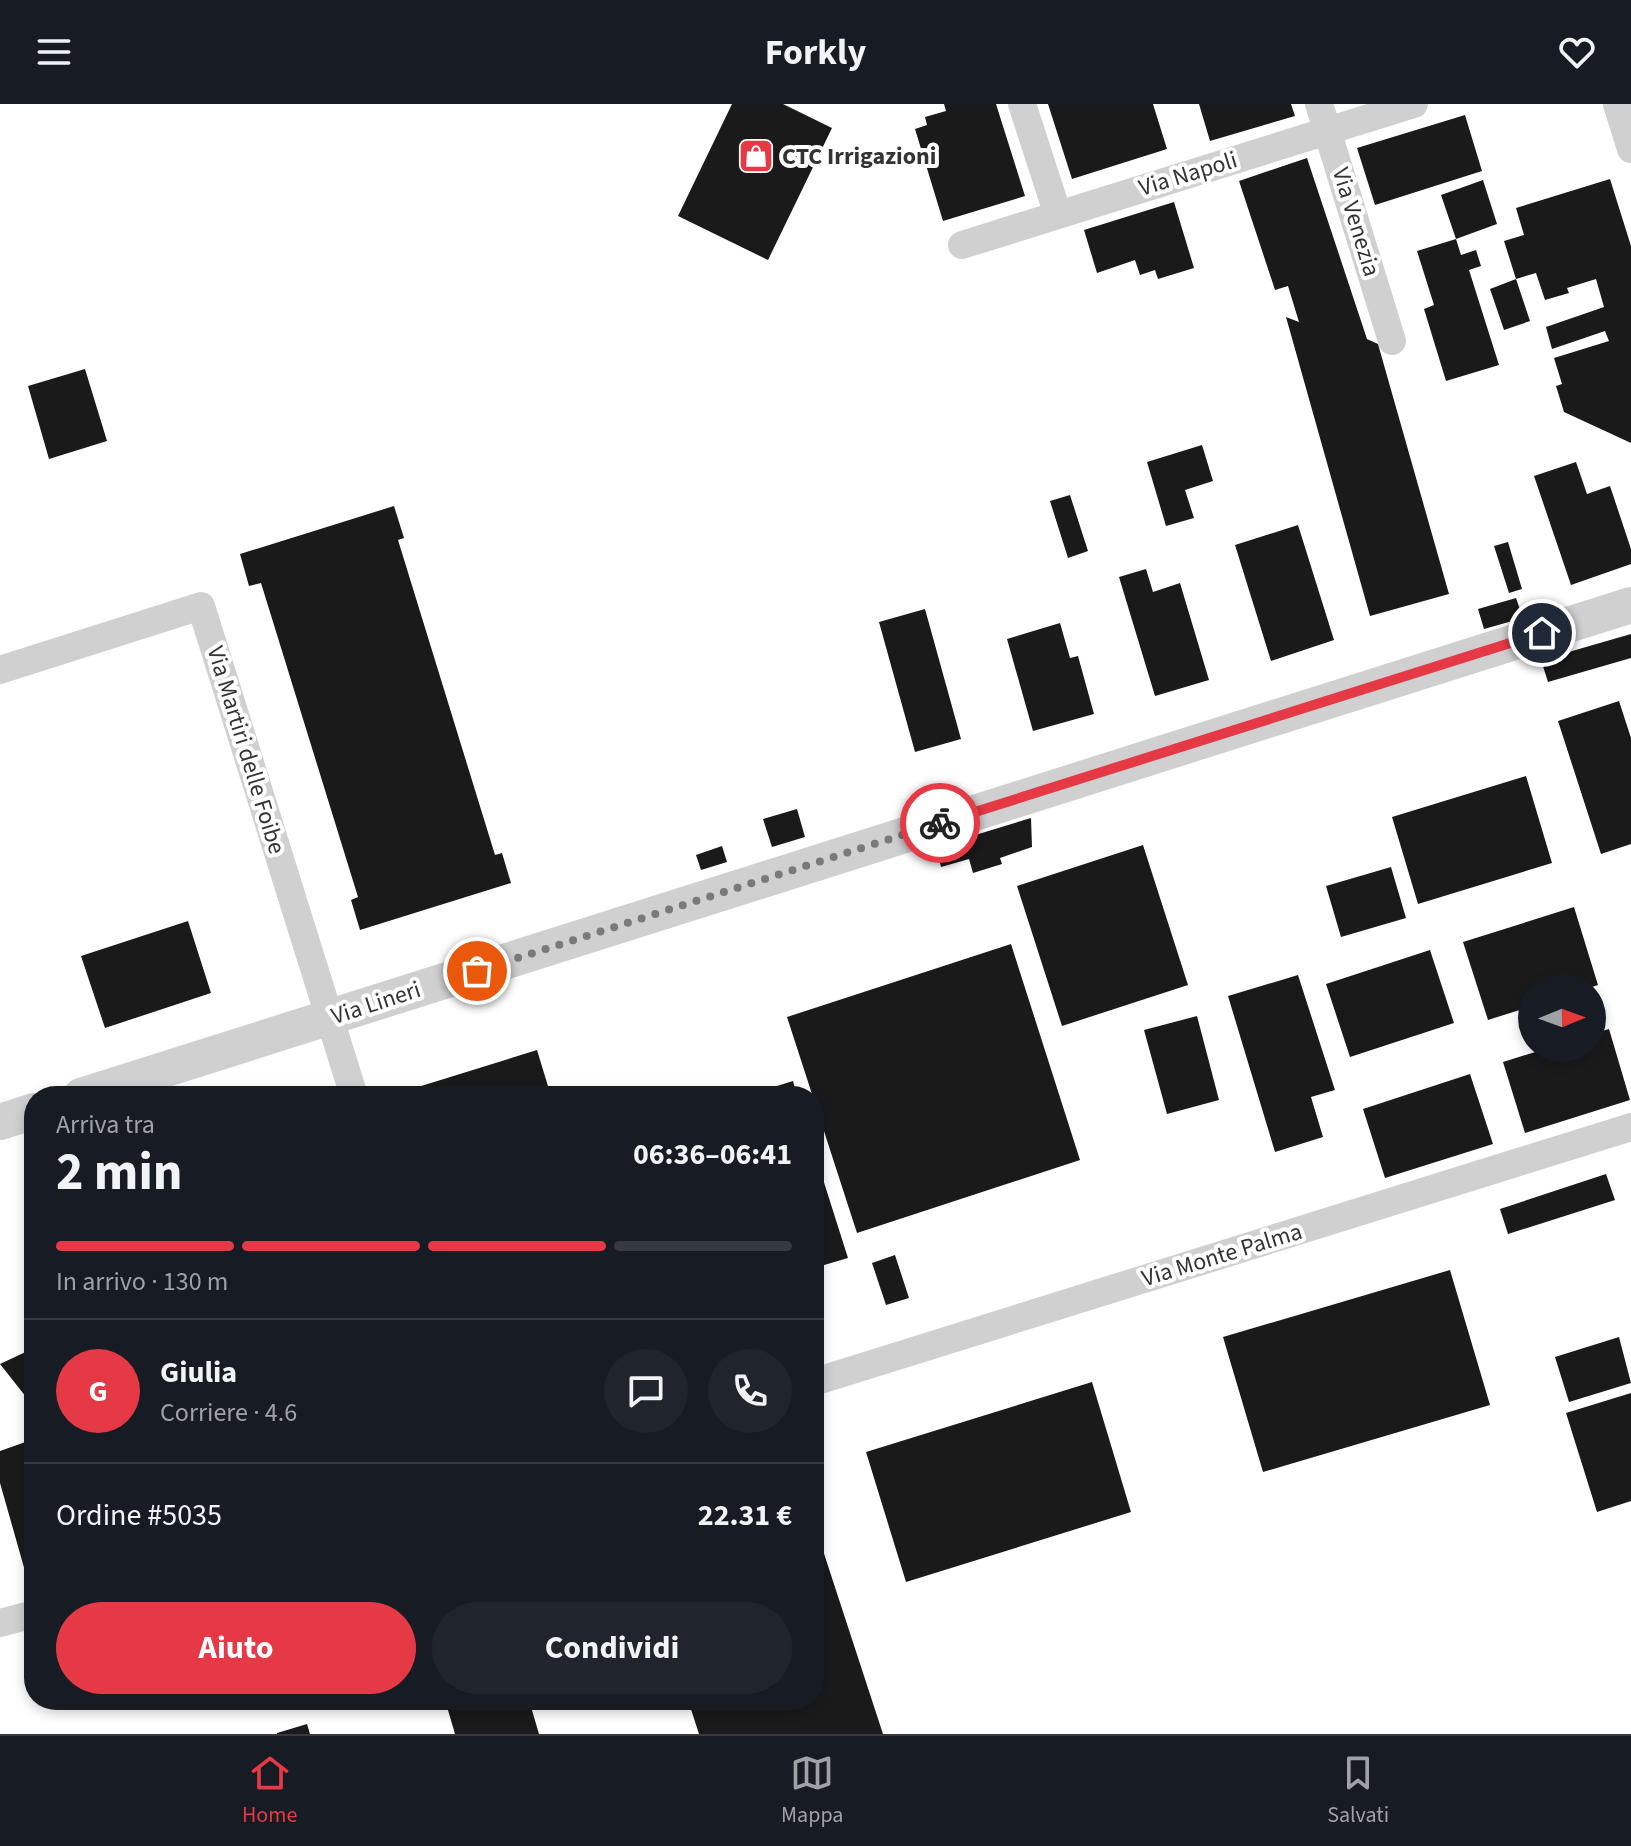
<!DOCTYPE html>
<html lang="it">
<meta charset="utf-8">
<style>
body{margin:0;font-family:"Source Sans 3",sans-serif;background:#20242c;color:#f1f3f6;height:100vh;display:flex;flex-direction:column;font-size:30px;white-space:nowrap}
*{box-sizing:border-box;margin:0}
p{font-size:26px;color:#9ea1a6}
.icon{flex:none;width:44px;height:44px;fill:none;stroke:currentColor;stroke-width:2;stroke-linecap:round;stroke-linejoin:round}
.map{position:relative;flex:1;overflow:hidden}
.details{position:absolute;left:24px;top:982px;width:800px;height:624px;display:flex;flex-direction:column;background:#171b24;border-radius:32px;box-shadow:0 4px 12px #0003}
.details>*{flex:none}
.needle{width:52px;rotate:89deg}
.tools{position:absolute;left:1518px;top:870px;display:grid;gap:16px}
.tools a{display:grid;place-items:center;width:88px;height:88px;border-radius:50%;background:#171b24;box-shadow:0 4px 12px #0003;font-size:40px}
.pin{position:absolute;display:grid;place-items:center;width:68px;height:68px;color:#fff;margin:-34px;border:4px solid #fff;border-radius:50%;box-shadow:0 2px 8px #0007}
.courier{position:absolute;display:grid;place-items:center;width:80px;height:80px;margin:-40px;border:6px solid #e63946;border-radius:50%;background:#fff;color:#222;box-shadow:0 2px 10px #0007}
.summary em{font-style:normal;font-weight:700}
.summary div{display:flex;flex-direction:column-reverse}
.summary{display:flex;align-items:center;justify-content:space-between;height:136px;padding:0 32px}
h1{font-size:52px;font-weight:700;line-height:60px}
.bar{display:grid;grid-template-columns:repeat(4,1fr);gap:12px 8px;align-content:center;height:96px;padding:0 32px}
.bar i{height:10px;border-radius:6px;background:#363941}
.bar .on{background:#e63946}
.bar p{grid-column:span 4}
.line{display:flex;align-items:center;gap:20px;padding:0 32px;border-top:2px solid #363941}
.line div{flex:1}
.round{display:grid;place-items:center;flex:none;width:84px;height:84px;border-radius:42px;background:#20242c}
.button{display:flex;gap:16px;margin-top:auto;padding:16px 32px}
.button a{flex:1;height:92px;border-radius:48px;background:#e63946;color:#fff;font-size:32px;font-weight:700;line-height:92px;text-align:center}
.button a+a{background:#20242c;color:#f1f3f6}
header{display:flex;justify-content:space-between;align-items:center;height:104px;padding:0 32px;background:#171b24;font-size:36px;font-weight:700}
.tab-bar{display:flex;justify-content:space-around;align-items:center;height:112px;border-top:2px solid #363941;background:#171b24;font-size:22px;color:#9ea1a6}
.tab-bar a{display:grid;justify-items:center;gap:4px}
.tab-bar .on{color:#e63946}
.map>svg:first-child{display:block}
.building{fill:#1a1a1a}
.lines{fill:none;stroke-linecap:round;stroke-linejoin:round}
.minor{stroke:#d0d0d0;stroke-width:28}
.tertiary{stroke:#d0d0d0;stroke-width:36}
.done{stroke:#7a7a7a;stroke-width:8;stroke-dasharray:0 14.4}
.route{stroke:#e63946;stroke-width:10}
.labels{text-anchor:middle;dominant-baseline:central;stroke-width:8;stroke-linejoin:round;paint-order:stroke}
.poi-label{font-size:24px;font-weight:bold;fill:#333;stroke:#fff;text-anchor:start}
.street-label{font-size:24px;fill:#333;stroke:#fff}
</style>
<header><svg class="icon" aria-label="menu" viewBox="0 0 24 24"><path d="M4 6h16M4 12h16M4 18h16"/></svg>Forkly<svg class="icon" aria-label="heart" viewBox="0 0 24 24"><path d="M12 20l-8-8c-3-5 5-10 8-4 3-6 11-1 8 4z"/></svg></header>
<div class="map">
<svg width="1631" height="1630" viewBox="0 0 1631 1630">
<rect width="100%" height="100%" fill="#fff"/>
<path class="building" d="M 732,0 L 783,0 L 832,24 L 768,156 L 678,112 Z
M 944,0 L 996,0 L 1025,92 L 943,117 L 915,25 L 927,21 L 925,13 L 946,7 Z
M 1048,0 L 1153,0 L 1167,45 L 1072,75 Z
M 1199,0 L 1291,0 L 1295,12 L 1210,37 Z
M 1465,11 L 1482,67 L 1375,101 L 1357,44 Z
M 1307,54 L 1367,235 L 1378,240 L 1449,490 L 1370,512 L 1286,213 L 1299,218 L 1288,182 L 1275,186 L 1239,77 Z
M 1610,75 L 1631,142 L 1631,339 L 1564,308 L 1556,282 L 1562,280 L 1554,254 L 1609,237 L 1605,227 L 1552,245 L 1546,223 L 1604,203 L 1596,175 L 1567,184 L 1569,189 L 1545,196 L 1536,169 L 1516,175 L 1504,137 L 1524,131 L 1516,104 Z
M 1483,76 L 1497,120 L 1456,135 L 1441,91 Z
M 1174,98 L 1194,164 L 1158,175 L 1155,166 L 1140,171 L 1135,156 L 1097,169 L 1084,126 Z
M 1456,135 L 1461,151 L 1476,146 L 1481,162 L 1469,166 L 1499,261 L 1446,277 L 1424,205 L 1434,201 L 1417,147 Z
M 1516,175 L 1530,217 L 1504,226 L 1490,185 Z
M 85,265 L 107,337 L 49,355 L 28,282 Z
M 1202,341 L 1213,377 L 1185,386 L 1194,414 L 1166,422 L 1147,358 Z
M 1576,358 L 1587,390 L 1610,382 L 1631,445 L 1631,460 L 1571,481 L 1534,372 Z
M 1070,391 L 1088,447 L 1068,454 L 1050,397 Z
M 394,402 L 404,434 L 398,436 L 495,751 L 502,749 L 511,779 L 360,826 L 351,796 L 358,793 L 261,479 L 249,482 L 240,450 Z
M 1298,421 L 1334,536 L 1271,557 L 1235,441 Z
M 1508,438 L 1522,485 L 1509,489 L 1494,442 Z
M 1146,465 L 1153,488 L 1180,479 L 1209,576 L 1155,592 L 1119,473 Z
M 1516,494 L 1523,514 L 1484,525 L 1478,505 Z
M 925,505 L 961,635 L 915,648 L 879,518 Z
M 1060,519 L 1070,554 L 1078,552 L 1094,610 L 1033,627 L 1007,535 Z
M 1631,530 L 1631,554 L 1548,578 L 1541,556 Z
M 1619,597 L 1631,634 L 1631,740 L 1601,750 L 1558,617 Z
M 1526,672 L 1552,759 L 1418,800 L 1392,713 Z
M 797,705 L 805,733 L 772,743 L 763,715 Z
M 1031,714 L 1032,743 L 1000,754 L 1002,760 L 973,769 L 969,755 L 941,763 L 936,743 Z
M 1143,741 L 1188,881 L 1062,922 L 1017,782 Z
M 722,742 L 727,758 L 701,766 L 696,751 Z
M 1391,763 L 1406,814 L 1341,833 L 1326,782 Z
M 1574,803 L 1598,881 L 1589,884 L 1532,884 L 1532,902 L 1488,916 L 1463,838 Z
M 188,817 L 211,889 L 105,924 L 81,852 Z
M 1011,840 L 1080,1056 L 857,1129 L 787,913 Z
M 1430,846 L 1454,919 L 1350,953 L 1326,880 Z
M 1298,871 L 1335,986 L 1311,993 L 1323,1033 L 1275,1048 L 1228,892 Z
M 1197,912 L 1219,996 L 1167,1010 L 1144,926 Z
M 1609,925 L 1630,996 L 1525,1029 L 1503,958 L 1548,944 L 1592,944 L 1592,930 Z
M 537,946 L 551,992 L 406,992 L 405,987 Z
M 1470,970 L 1493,1040 L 1385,1074 L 1363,1005 Z
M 793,977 L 797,992 L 748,992 L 748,991 Z
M 814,1047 L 848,1154 L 814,1164 Z
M 1606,1070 L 1615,1096 L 1508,1130 L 1500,1105 Z
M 895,1151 L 909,1194 L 886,1201 L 872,1159 Z
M 1450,1166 L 1490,1301 L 1263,1368 L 1223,1233 Z
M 1619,1233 L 1631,1279 L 1569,1298 L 1555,1253 Z
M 34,1244 L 34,1303 L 0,1260 Z
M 1092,1278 L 1131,1408 L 906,1478 L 866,1348 Z
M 1631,1289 L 1631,1397 L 1597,1408 L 1566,1309 Z
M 34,1335 L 34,1472 L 27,1474 L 0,1379 L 0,1347 Z
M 814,1419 L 883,1630 L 699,1630 L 688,1596 L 814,1596 Z
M 445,1596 L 529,1596 L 539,1630 L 455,1630 Z
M 307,1620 L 310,1630 L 277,1630 L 277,1629 Z"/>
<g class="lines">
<path class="minor" d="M 1022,0 L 1058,111
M 1319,0 L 1392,237
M 1617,0 L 1631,45
M 962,141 L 1414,0
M 0,566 L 201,502 L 354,992
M 814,1278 L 1631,1023
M 0,1519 L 34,1510"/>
<path class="tertiary" d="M 81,992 L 1631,501
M 0,1018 L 34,1007"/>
</g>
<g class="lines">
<path class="done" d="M 477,867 L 940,719"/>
<path class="route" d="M 940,719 L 1542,529"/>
</g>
<defs>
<g id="shop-square" transform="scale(1.8)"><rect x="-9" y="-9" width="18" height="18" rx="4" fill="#e63946" stroke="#fff"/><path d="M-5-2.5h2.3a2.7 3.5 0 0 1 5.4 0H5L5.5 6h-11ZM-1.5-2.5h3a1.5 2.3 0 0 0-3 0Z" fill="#fff"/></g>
</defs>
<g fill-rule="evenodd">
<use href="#shop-square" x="756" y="52"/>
</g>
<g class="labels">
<g class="poi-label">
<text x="782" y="52">CTC Irrigazioni</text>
</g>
<g class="street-label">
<text transform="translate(1188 70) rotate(-17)">Via Napoli</text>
<text transform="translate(1356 118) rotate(73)">Via Venezia</text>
<text transform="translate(246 646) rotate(73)">Via Martiri delle Foibe</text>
<text transform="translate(376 899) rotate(-18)">Via Lineri</text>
<text transform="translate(1222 1151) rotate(-17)">Via Monte Palma</text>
</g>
</g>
</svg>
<div class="tools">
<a><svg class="needle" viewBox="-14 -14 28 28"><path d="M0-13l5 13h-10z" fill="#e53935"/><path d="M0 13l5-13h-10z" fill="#9ea1a6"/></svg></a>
</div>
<div class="pin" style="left:477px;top:867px;background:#ea580c"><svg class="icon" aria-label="bag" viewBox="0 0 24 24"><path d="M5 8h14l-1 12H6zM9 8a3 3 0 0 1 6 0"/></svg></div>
<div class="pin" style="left:1542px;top:529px;background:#1f2937"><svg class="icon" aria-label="home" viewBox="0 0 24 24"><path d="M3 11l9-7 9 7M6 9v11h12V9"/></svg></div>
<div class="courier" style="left:940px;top:719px"><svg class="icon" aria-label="bike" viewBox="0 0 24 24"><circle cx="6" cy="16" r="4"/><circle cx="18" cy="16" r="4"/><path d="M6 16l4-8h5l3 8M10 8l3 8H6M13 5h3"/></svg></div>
<section class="details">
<div class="summary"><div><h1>2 min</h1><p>Arriva tra</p></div><em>06:36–06:41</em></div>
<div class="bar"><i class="on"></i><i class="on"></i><i class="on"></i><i></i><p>In arrivo · 130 m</p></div>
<div class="line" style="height:144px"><b class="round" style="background:#e63946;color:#fff">G</b><div><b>Giulia</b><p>Corriere · 4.6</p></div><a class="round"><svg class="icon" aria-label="chat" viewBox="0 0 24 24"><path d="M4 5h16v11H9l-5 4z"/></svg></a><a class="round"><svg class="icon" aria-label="phone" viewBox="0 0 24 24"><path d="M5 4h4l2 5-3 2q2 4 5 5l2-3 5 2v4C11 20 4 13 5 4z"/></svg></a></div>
<div class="line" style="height:104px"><div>Ordine #5035</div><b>22.31 €</b></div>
<div class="button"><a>Aiuto</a><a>Condividi</a></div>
</section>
</div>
<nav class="tab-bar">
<a class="on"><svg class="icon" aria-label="home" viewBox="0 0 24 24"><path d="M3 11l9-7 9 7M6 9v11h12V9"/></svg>Home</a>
<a><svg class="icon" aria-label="map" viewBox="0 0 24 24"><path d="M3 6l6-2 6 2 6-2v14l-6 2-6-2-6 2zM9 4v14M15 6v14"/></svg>Mappa</a>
<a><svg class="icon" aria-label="saved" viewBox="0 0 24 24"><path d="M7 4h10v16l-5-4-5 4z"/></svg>Salvati</a>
</nav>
